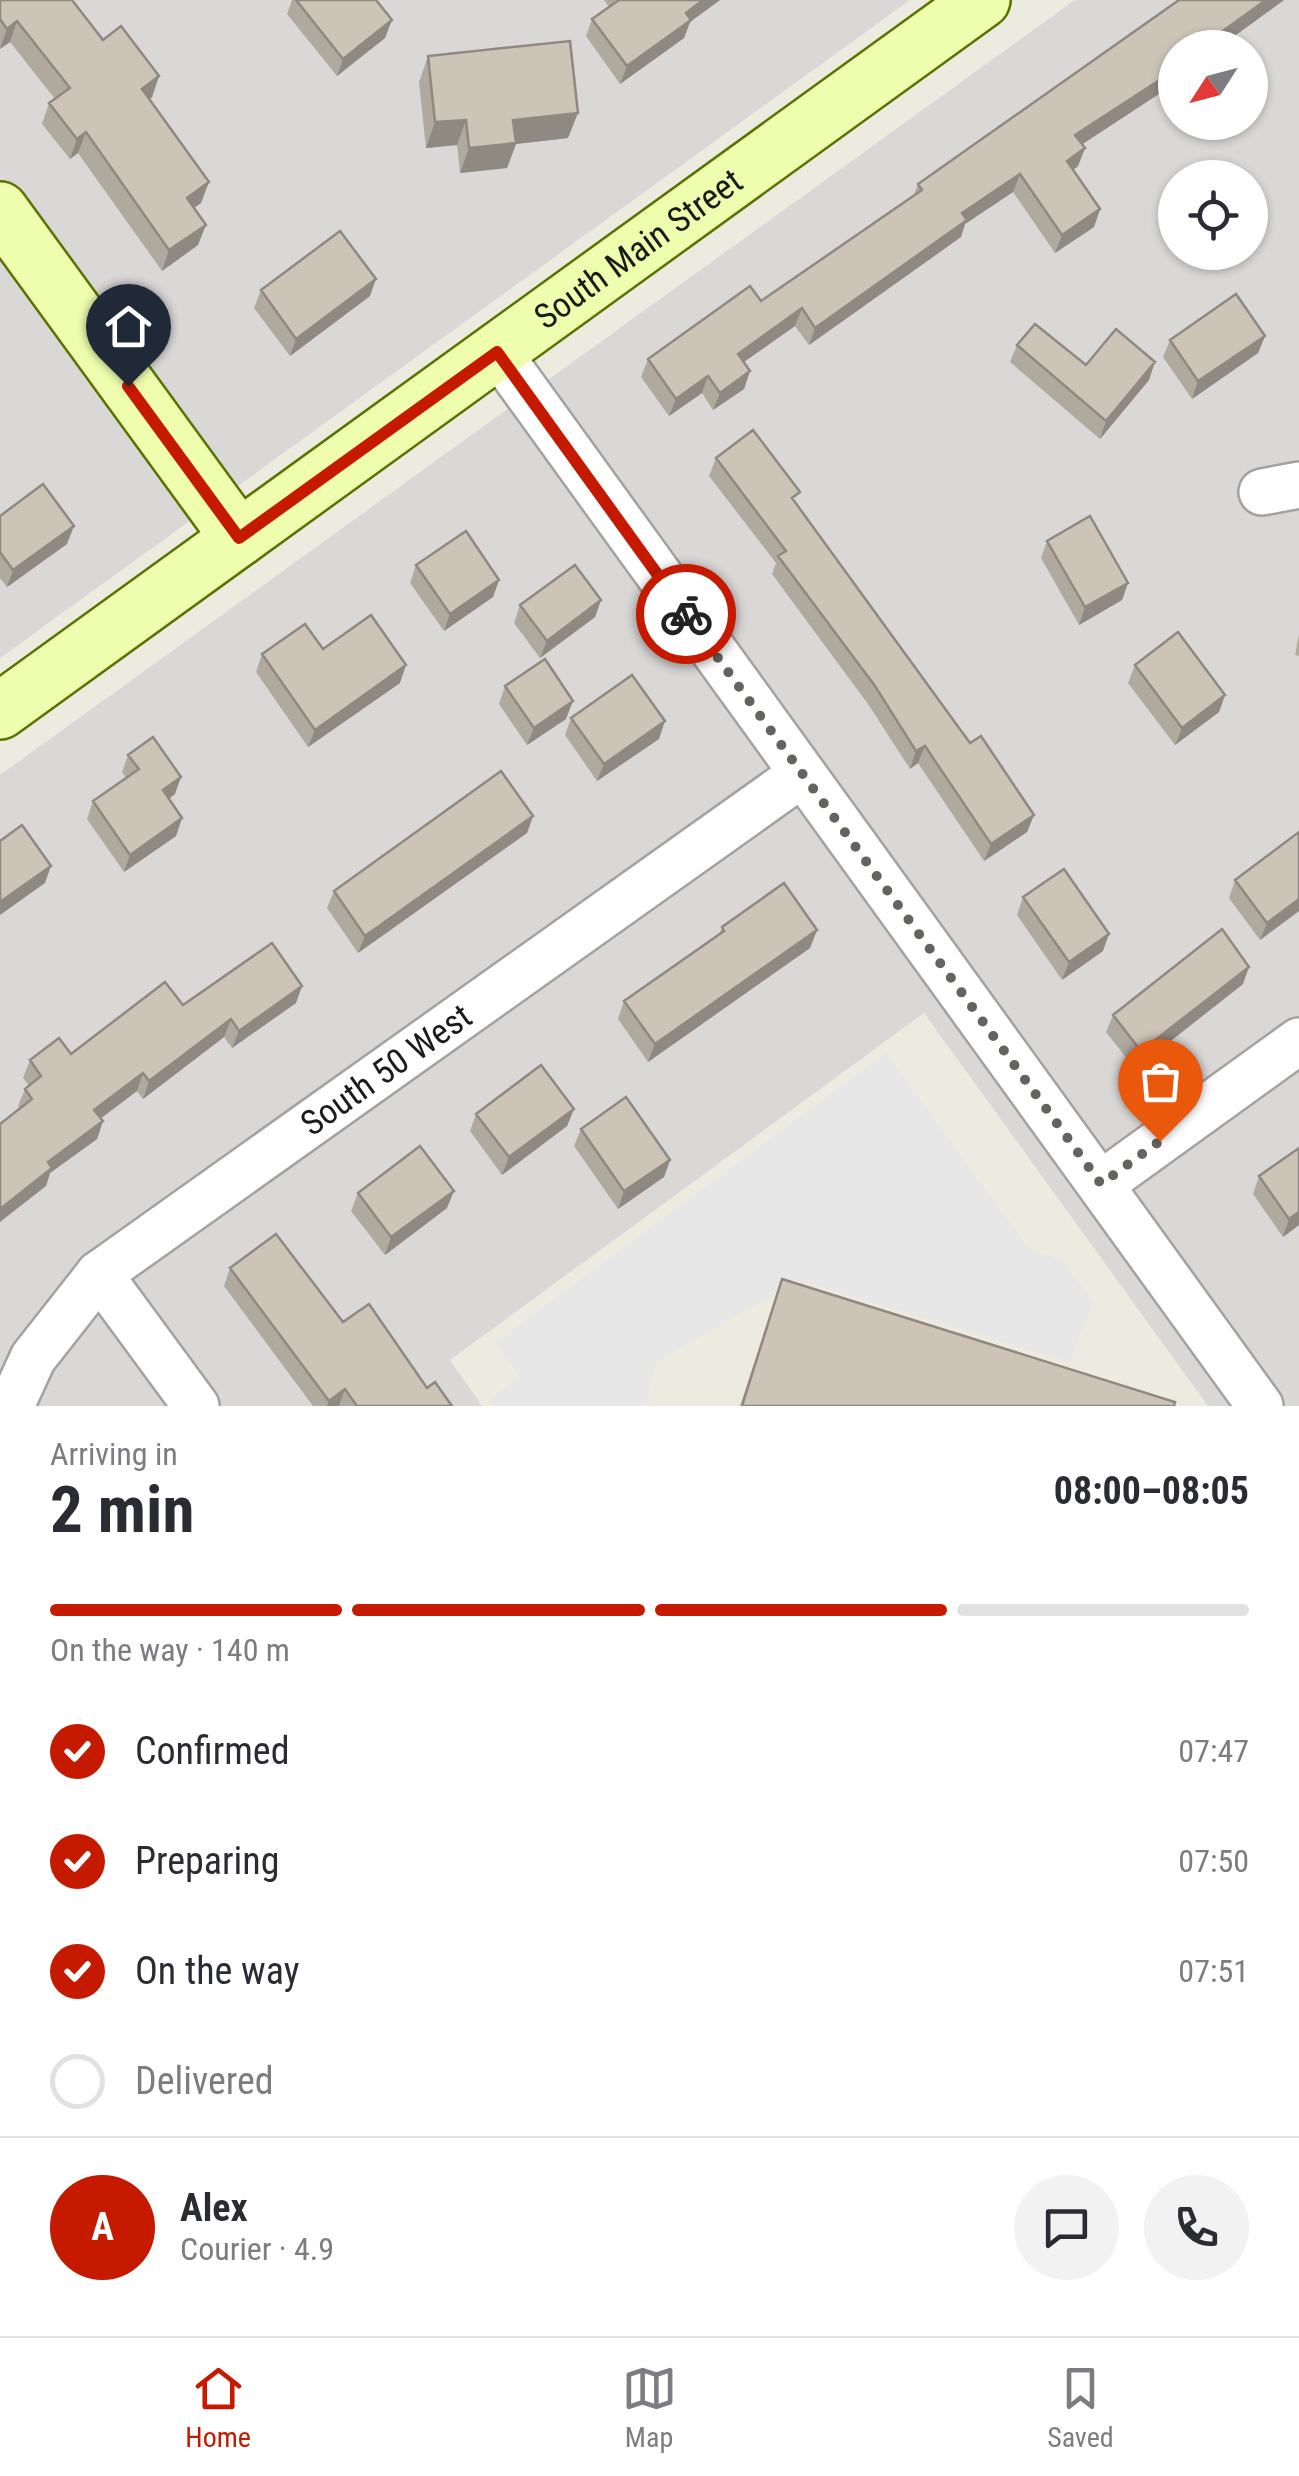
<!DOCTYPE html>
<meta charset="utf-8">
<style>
body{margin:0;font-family:"Roboto Condensed",sans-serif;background:#f2f2f3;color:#2b2b33;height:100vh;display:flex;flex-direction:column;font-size:38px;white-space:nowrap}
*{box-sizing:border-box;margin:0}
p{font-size:32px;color:#7c7c81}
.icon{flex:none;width:55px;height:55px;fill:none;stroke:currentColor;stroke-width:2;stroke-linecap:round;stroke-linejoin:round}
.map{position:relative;height:1406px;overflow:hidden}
.drawer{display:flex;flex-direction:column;background:#fff;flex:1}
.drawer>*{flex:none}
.needle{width:65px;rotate:234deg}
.controls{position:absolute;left:1158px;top:30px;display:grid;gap:20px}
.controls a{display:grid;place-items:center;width:110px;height:110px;border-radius:50%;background:#fff;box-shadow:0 2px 8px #0004;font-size:50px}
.pin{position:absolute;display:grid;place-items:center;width:85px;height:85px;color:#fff;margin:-102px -42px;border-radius:50% 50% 50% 0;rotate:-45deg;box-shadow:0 0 10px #0007}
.pin .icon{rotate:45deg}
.courier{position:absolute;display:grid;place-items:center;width:100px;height:100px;margin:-50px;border:8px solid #c51900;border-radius:50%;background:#fff;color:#222;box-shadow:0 2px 12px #0007}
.headline em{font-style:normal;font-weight:700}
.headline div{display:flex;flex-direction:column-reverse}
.headline{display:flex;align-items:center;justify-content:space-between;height:170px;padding:0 50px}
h1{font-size:65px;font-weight:700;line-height:75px}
.bar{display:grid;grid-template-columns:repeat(4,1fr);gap:15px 10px;align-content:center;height:120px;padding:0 50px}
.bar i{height:12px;border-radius:8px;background:#e1e1e2}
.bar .selected{background:#c51900}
.bar p{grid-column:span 4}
.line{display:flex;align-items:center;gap:25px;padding:0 50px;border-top:2px solid #e1e1e2}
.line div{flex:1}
.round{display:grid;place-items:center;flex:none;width:105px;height:105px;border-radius:52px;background:#f2f2f3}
ol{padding:0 50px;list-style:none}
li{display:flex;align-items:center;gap:30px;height:110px}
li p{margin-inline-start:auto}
li .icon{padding:10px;border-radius:50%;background:#c51900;color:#fff;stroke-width:4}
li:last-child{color:#7c7c81}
li i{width:55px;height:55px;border:5px solid #e1e1e2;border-radius:50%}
.dock{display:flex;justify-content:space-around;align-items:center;height:140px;border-top:2px solid #e1e1e2;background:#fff;font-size:28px;color:#7c7c81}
.dock a{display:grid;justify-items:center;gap:5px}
.dock .selected{color:#c51900}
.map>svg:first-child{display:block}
.residential{fill:#d9d8d7;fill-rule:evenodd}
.parking{fill:#e7e7e7}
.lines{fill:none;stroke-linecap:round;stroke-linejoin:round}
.street-casing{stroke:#a2a2a2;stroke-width:50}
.secondary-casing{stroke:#587300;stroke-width:60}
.street{stroke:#fff;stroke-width:45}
.secondary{stroke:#effdae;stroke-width:55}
.wall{fill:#b0a99e}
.shaded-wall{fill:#908981}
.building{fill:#cdc4b8;stroke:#908981;stroke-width:2.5}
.done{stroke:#646360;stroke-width:10;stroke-dasharray:0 18}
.route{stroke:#c51900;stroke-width:12}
.labels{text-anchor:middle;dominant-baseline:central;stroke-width:9;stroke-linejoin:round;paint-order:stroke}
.street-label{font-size:35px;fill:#1b1b1b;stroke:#fff}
</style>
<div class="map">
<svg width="1299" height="1406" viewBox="0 0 1299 1406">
<rect width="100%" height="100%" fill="#edeadf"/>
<path class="residential" d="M 0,0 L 910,0 L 0,658 Z
M 1075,0 L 1299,0 L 1299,1406 L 1208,1406 L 924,1013 L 450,1360 L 482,1406 L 0,1406 L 0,775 ZM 1175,48 L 1250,48 L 1250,122 L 1175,122 ZM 1175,178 L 1250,178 L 1250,252 L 1175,252 Z"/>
<path class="parking" d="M 886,1053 L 1029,1249 L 1063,1261 L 1093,1302 L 1069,1362 L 799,1280 L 656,1362 L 645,1406 L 493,1406 L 489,1400 L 520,1377 L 495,1343 Z"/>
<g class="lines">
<g class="street-casing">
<g id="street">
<path d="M 497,351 L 1260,1406"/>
<path d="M 1262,492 L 1299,485"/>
<path d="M 1101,1184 L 1299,1041"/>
<path d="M 99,1274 L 196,1406"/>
<path id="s1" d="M 11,1406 L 33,1358 L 99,1274 L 802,774"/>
</g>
</g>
<g class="secondary-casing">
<g id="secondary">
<path d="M 0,210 L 239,538"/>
<path id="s2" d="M 0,711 L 982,0"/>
</g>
</g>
<use href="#street" class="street"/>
<use href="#secondary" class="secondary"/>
</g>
<path class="wall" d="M 0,0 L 103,40 L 159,76 L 152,97 L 149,99 L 201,203 L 194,208 L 198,245 L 162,271 L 78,153 L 70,159 L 42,124 L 49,103 L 55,99 L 10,42 L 0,49 Z
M 292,0 L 376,0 L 385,38 L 337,76 L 287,14 Z
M 604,0 L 720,0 L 690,22 L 684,38 L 620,84 L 586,36 L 592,19 L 609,7 Z
M 1179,0 L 1284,0 L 1219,47 L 1175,48 L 1175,85 L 1174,84 L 1082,144 L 1085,148 L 1078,166 L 1073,170 L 1100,209 L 1094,227 L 1055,253 L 1013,192 L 965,224 L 961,237 L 809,345 L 795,326 L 744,362 L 750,371 L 744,389 L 713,410 L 702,393 L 669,416 L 641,377 L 648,359 L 761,301 L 914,195 L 918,184 Z
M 428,56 L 568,138 L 516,144 L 507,168 L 460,173 L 457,145 L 426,148 L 419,82 Z
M 261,290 L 370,296 L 290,356 L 254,308 Z
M 1265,336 L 1258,353 L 1192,399 L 1163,357 L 1170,340 Z
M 1017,345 L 1086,365 L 1149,380 L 1100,439 L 1010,362 Z
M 716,458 L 796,503 L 970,743 L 1034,815 L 1027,832 L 984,861 L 918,763 L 910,769 L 868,704 L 772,574 L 776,563 L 709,476 Z
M 0,516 L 67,544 L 7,587 L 0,578 Z
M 1047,541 L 1128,583 L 1122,600 L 1079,625 L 1041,558 Z
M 416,565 L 499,580 L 493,597 L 444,631 L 410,583 Z
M 601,600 L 595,617 L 540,658 L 514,623 L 520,605 Z
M 1299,634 L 1299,656 L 1295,655 Z
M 323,649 L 400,683 L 308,747 L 256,672 L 262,654 Z
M 1135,665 L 1225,695 L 1219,712 L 1175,745 L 1128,683 Z
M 505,686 L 566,719 L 527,745 L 499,704 Z
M 571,718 L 659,739 L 597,781 L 565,735 Z
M 128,755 L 175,794 L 169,799 L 182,818 L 176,836 L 124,872 L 87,819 L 93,801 L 126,778 L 122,772 Z
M 533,816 L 527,833 L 358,953 L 327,908 L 334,891 Z
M 1299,832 L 1299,911 L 1260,940 L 1229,898 L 1235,880 Z
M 1023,897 L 1103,951 L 1062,980 L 1017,915 Z
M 722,927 L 817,930 L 810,948 L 648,1062 L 618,1019 L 624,1001 L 719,935 Z
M 1243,984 L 1135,1069 L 1106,1032 L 1113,1015 Z
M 296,1003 L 232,1048 L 224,1037 L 143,1099 L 137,1091 L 101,1118 L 103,1121 L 97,1139 L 50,1173 L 46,1186 L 18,1106 L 25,1089 L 29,1086 L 23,1078 L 30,1060 L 71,1054 L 183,1005 Z
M 574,1109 L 567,1126 L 502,1175 L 470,1131 L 476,1114 Z
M 581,1129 L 670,1160 L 664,1177 L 618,1209 L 574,1146 Z
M 1259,1176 L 1299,1225 L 1283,1237 L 1253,1194 Z
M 358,1193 L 447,1208 L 385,1255 L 351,1211 Z
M 230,1268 L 343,1322 L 452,1406 L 313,1406 L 224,1286 Z
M 782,1279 L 1174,1406 L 740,1406 Z"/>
<path class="shaded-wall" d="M 703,0 L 720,0 L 690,22 L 684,38 L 620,84 L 627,66 L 686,13 Z
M 1266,0 L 1284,0 L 1218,48 L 1213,38 Z
M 392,20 L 385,38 L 337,76 L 343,59 Z
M 17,21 L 10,42 L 0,49 L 7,29 Z
M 1175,70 L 1174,84 L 1069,153 L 1075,135 Z
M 159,76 L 152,97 L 135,110 L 142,89 Z
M 578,113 L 568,138 L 516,144 L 507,168 L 460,173 L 469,148 L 513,120 Z
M 466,120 L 457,145 L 426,148 L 435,122 Z
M 86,132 L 78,153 L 70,159 L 77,139 Z
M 1085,148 L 1078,166 L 1061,179 L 1067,161 Z
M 1020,174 L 1013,192 L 965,224 L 961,237 L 809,345 L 815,328 L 962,213 Z
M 209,182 L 201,203 L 179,218 L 187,198 Z
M 1100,209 L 1094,227 L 1055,253 L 1062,235 Z
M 206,225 L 198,245 L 162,271 L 169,250 Z
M 376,279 L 370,296 L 290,356 L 296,339 Z
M 802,308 L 795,326 L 731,371 L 738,354 Z
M 1265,336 L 1258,353 L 1192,399 L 1198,381 Z
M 1155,362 L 1149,380 L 1100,439 L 1106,421 Z
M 750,371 L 744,389 L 713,410 L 720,393 Z
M 708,376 L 702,393 L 669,416 L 676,399 Z
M 74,526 L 67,544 L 7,587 L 13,570 Z
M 499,580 L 493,597 L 444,631 L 450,614 Z
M 1128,583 L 1122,600 L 1079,625 L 1085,607 Z
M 601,600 L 595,617 L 540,658 L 547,641 Z
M 406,665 L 400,683 L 308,747 L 315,730 Z
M 1225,695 L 1219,712 L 1175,745 L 1182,728 Z
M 573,701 L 566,719 L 527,745 L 534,728 Z
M 665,721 L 659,739 L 597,781 L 604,764 Z
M 925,746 L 918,763 L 910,769 L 916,751 Z
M 181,777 L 175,794 L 156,808 L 163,790 Z
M 1034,815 L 1027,832 L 984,861 L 991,844 Z
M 533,816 L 527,833 L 358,953 L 365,936 Z
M 182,818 L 176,836 L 124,872 L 130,855 Z
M 51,866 L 45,883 L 0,915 L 0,902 Z
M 1299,899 L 1299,911 L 1260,940 L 1267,923 Z
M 817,930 L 810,948 L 648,1062 L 655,1044 Z
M 1109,934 L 1103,951 L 1062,980 L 1069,962 Z
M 1249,967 L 1243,984 L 1135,1069 L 1141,1051 Z
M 302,986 L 296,1003 L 232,1048 L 239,1031 Z
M 231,1019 L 224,1037 L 143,1099 L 149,1081 Z
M 143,1073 L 137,1091 L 88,1128 L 94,1110 Z
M 574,1109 L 567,1126 L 502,1175 L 509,1157 Z
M 103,1121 L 97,1139 L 50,1173 L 46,1186 L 0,1222 L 0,1209 L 48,1162 Z
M 670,1160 L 664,1177 L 618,1209 L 624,1191 Z
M 454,1191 L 447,1208 L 385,1255 L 391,1237 Z
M 1299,1212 L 1299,1225 L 1283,1237 L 1289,1219 Z
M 345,1389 L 339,1406 L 327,1406 L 329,1401 Z"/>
<path class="building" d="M 0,0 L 72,0 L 103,40 L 121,26 L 159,76 L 142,89 L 209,182 L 187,198 L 206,225 L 169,250 L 86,132 L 77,139 L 49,103 L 70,88 L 17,21 L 7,29 L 0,19 Z
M 296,0 L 376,0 L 392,20 L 343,59 Z
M 619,0 L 703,0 L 686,13 L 691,20 L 627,66 L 592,19 Z
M 1179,0 L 1266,0 L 1213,38 L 1219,48 L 1175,48 L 1175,70 L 1075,135 L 1085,148 L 1067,161 L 1100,209 L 1062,235 L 1020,174 L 962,213 L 967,220 L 815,328 L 802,308 L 738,354 L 750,371 L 720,393 L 708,376 L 676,399 L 648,359 L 750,286 L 761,301 L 922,190 L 918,184 Z
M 570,41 L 578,113 L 513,120 L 516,143 L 469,148 L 466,120 L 435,122 L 428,56 Z
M 340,231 L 376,279 L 296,339 L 261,290 Z
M 1236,294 L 1265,336 L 1198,381 L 1170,340 Z
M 1035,324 L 1086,365 L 1116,329 L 1155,362 L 1106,421 L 1017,345 Z
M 753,430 L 800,492 L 792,498 L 970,743 L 981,736 L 1034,815 L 991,844 L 925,746 L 916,751 L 875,686 L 778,556 L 786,551 L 716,458 Z
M 43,484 L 74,526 L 13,570 L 0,552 L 0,516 Z
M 1090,516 L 1128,583 L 1085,607 L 1047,541 Z
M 466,531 L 499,580 L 450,614 L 416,565 Z
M 575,565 L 601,600 L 547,641 L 520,605 Z
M 371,615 L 406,665 L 315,730 L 262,654 L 305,624 L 323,649 Z
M 1178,632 L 1225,695 L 1182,728 L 1135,665 Z
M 545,659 L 573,701 L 534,728 L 505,686 Z
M 632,675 L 665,721 L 604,764 L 571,718 Z
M 153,737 L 181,777 L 163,790 L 182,818 L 130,855 L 93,801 L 139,769 L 128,755 Z
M 501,771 L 533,816 L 365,936 L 334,891 Z
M 22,825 L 51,866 L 0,902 L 0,841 Z
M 1299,832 L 1299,899 L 1267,923 L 1235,880 Z
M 1064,869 L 1109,934 L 1069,962 L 1023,897 Z
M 784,883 L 817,930 L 655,1044 L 624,1001 L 724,931 L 722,927 Z
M 1222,929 L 1249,967 L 1141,1051 L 1113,1015 Z
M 272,943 L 302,986 L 239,1031 L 231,1019 L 149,1081 L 143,1073 L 94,1110 L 103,1121 L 48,1162 L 52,1168 L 0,1209 L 0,1124 L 32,1099 L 25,1089 L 41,1076 L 30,1060 L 59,1038 L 71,1054 L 165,982 L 183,1005 Z
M 541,1065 L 574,1109 L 509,1157 L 476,1114 Z
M 626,1097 L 670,1160 L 624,1191 L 581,1129 Z
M 420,1146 L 454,1191 L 391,1237 L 358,1193 Z
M 1299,1148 L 1299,1212 L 1289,1219 L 1259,1176 Z
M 276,1234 L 343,1322 L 369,1304 L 427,1388 L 435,1382 L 452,1406 L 357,1406 L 345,1389 L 329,1401 L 230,1268 Z
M 782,1279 L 1175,1402 L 1174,1406 L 742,1406 Z"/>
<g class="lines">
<path class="done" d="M 686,614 L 1101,1184 L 1160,1141"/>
<path class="route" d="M 128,386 L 239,538 L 497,352 L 686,614"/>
</g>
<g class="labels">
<g class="street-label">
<text stroke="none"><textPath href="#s2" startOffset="788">South Main Street</textPath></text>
<text stroke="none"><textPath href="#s1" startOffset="512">South 50 West</textPath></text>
</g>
</g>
</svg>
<div class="controls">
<a><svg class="needle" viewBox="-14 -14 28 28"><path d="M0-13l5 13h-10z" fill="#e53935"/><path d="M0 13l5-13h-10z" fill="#7c7c81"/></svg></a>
<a><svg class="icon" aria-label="locate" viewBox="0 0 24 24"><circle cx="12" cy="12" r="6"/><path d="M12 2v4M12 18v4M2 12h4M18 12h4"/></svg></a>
</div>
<div class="pin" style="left:1160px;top:1141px;background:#ea580c"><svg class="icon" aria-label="bag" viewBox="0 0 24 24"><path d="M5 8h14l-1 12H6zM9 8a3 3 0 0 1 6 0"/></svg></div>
<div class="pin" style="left:128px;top:386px;background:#1f2937"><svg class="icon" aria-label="home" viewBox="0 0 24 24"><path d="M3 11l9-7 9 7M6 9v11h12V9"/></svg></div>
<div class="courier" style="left:686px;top:614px"><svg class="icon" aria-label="bike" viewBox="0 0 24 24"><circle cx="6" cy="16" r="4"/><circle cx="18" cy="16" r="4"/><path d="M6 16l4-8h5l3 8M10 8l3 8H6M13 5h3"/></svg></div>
</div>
<section class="drawer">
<div class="headline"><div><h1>2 min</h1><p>Arriving in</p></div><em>08:00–08:05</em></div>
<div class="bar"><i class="selected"></i><i class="selected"></i><i class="selected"></i><i></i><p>On the way · 140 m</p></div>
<ol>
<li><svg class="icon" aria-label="check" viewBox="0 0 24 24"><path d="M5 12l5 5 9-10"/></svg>Confirmed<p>07:47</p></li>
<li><svg class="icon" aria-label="check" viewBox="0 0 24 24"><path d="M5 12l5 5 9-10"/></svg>Preparing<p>07:50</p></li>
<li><svg class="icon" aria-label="check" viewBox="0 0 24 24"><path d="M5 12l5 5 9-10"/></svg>On the way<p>07:51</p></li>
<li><i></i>Delivered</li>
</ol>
<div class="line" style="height:180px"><b class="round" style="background:#c51900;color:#fff">A</b><div><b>Alex</b><p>Courier · 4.9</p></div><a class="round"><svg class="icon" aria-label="chat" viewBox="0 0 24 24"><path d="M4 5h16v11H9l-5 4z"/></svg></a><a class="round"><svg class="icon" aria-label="phone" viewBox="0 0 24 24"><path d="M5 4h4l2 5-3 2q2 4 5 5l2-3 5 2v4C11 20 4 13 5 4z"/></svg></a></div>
</section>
<nav class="dock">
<a class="selected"><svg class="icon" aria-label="home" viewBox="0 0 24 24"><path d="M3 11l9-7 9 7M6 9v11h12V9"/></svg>Home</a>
<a><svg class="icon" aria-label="map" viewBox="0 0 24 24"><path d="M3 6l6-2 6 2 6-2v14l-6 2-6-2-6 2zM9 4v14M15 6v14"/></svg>Map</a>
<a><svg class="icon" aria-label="saved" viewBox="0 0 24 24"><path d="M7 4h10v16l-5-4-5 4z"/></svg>Saved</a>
</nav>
